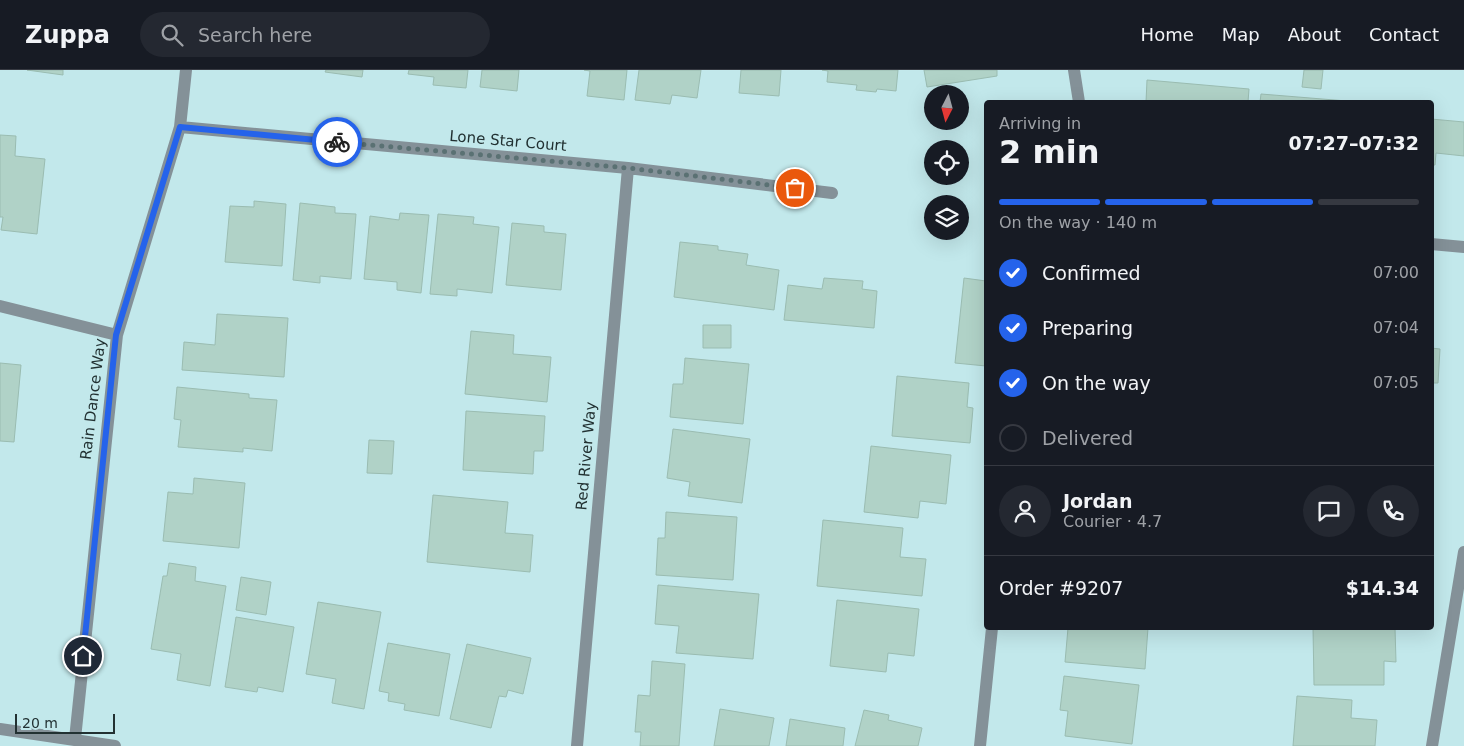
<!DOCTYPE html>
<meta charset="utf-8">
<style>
body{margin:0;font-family:"DejaVu Sans",sans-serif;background:#242831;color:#f1f3f6;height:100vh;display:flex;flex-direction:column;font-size:19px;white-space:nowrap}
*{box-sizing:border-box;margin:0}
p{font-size:16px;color:#9ea1a6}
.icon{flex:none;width:28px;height:28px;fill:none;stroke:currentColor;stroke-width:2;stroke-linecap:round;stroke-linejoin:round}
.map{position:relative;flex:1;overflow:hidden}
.side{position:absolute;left:984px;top:30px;width:450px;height:530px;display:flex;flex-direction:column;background:#171b24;border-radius:5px;box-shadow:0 5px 20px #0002}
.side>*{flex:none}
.needle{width:32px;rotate:186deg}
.tools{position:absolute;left:924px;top:15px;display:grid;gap:10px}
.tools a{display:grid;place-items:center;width:45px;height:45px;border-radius:50%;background:#171b24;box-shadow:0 5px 20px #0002;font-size:25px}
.scale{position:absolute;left:15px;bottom:12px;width:100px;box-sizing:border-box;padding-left:5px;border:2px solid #223132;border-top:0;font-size:14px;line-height:18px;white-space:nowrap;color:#223132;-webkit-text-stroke:4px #c2e8eb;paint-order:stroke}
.pin{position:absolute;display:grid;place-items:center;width:42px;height:42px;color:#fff;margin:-21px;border:2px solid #fff;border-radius:50%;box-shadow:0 1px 5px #0007}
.courier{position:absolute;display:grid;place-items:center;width:50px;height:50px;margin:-25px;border:4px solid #2563eb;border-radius:50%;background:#fff;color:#222;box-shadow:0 1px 6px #0007}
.summary em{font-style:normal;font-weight:700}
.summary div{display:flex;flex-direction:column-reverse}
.summary{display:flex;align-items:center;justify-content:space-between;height:85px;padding:0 15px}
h1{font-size:32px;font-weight:700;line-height:38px}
.bar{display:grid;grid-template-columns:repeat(4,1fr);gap:8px 5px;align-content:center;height:60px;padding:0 15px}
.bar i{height:6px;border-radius:4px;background:#363941}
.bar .current{background:#2563eb}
.bar p{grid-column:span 4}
.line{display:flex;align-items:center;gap:12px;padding:0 15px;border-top:1px solid #363941}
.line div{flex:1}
.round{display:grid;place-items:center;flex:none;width:52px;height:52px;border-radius:26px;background:#242831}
ol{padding:0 15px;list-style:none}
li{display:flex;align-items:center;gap:15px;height:55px}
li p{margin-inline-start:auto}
li .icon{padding:5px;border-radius:50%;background:#2563eb;color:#fff;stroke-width:4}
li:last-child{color:#9ea1a6}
li i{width:28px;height:28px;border:2px solid #363941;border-radius:50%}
header{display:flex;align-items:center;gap:30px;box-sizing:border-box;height:70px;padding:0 25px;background:#171b24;border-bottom:1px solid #363941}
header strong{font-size:24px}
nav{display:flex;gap:28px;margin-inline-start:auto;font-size:18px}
.search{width:350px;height:45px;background:#242831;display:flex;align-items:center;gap:12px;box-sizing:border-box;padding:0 18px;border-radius:28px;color:#9ea1a6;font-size:19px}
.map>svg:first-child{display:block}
.building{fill:#b0d2c7;stroke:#9abcb1}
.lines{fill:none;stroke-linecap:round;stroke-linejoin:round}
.minor{stroke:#849198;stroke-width:12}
.done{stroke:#5a7173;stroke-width:5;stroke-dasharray:0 9}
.route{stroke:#2563eb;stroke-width:6}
.labels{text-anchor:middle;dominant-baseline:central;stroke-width:4;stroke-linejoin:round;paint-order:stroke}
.street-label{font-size:15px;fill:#223132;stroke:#c2e8eb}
</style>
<header>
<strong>Zuppa</strong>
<div class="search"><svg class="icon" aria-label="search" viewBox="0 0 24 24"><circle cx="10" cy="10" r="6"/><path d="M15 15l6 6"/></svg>Search here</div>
<nav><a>Home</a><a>Map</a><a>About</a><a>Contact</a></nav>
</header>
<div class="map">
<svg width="1464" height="676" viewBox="0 0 1464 676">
<rect width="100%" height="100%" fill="#c2e8eb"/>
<path class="building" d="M 27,0 L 63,0 L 63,5 Z
M 326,0 L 363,0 L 362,7 L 325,2 Z
M 409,0 L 468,0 L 466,18 L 433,15 L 434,7 L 408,4 Z
M 482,0 L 519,0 L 517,21 L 480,17 Z
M 584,0 L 627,0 L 624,30 L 587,26 L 590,1 Z
M 639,0 L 701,0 L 697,28 L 672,25 L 670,34 L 635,30 Z
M 741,0 L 781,0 L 779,26 L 739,23 Z
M 822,0 L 898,0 L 896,21 L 877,19 L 876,22 L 856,20 L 857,15 L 827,12 L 828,1 Z
M 924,0 L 997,0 L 997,6 L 927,17 Z
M 1304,0 L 1323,0 L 1321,19 L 1302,17 Z
M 1147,10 L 1249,19 L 1248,32 L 1146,32 Z
M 1261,24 L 1359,32 L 1260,32 Z
M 1431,49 L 1464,52 L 1464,86 L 1436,83 L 1435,95 L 1431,95 Z
M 0,65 L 16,66 L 15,86 L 45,89 L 37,164 L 1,160 L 3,147 L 0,147 Z
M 254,131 L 286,134 L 282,196 L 225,192 L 230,136 L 254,137 Z
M 300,133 L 335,137 L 335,143 L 356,144 L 351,209 L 320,206 L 320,213 L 293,210 Z
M 400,143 L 429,145 L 421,223 L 397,220 L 397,212 L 364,209 L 370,146 L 399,150 Z
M 438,144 L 474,147 L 473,154 L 499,157 L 492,223 L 457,219 L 457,226 L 430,224 Z
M 512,153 L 544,156 L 544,162 L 566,164 L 561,220 L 506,215 Z
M 680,172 L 718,176 L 718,180 L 748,184 L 746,195 L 779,200 L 774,240 L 674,227 Z
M 824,208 L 863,211 L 862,219 L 877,221 L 874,258 L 784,250 L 788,215 L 822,219 Z
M 964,208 L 986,211 L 986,296 L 955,293 Z
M 217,244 L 288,248 L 284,307 L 182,300 L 184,272 L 215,275 Z
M 703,255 L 731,255 L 731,278 L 703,278 Z
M 471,261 L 514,265 L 513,284 L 551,287 L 547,332 L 465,324 Z
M 1431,278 L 1440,279 L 1438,313 L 1431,313 Z
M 685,288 L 749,294 L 743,354 L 670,347 L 673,314 L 683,314 Z
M 0,293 L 21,295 L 14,372 L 0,371 Z
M 897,306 L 969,313 L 967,337 L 973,338 L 970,373 L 892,366 Z
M 177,317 L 249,324 L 249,328 L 277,330 L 272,381 L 243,378 L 243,382 L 178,377 L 181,350 L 174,349 Z
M 466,341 L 545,346 L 543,381 L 534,381 L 533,404 L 463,400 Z
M 673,359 L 750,369 L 742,433 L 688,426 L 690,412 L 667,408 Z
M 369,370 L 394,371 L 392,404 L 367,403 Z
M 871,376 L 951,385 L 946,434 L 920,431 L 918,448 L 864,442 Z
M 194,408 L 245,413 L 239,478 L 163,471 L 168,422 L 193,424 Z
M 433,425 L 508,432 L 505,463 L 533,465 L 530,502 L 427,492 Z
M 666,442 L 737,447 L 733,510 L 656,505 L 658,468 L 665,468 Z
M 823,450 L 903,458 L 900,487 L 926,489 L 922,526 L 817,516 Z
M 169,493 L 196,497 L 195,511 L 226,516 L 210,616 L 177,610 L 181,584 L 151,579 L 163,506 L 167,506 Z
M 241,507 L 271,512 L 266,545 L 236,540 Z
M 658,515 L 759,524 L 753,589 L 676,583 L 679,556 L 655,554 Z
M 837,530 L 919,539 L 914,586 L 888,583 L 886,602 L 830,596 Z
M 318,532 L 381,542 L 364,639 L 332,633 L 336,609 L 306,604 Z
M 236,547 L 294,557 L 283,622 L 258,617 L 257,622 L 225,617 Z
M 1068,558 L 1148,558 L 1145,599 L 1065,592 Z
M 1313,558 L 1395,558 L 1396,592 L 1384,591 L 1384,615 L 1314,615 Z
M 388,573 L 450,584 L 439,646 L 404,640 L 405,634 L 388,631 L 389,623 L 379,621 Z
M 467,574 L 531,588 L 523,624 L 508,620 L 506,627 L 499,626 L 491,658 L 450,649 Z
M 652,591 L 685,594 L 679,676 L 640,676 L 641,662 L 635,662 L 638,625 L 650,626 Z
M 1064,606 L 1139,615 L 1132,674 L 1065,666 L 1068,641 L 1060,640 Z
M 1297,626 L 1352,630 L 1351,648 L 1377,650 L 1375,676 L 1293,676 Z
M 720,639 L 774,648 L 769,676 L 714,676 Z
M 864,640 L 889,645 L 888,650 L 922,658 L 918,676 L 855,676 Z
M 790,649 L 845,658 L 843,676 L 786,676 Z"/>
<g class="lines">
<path class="minor" d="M 1074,0 L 1079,32
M 180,57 L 628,98 L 832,123
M 1431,174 L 1464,177
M 0,236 L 117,265
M 0,659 L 115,676
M 75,669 L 117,265 L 180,57 L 186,0
M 577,676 L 628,98
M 980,676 L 992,558
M 1432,676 L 1464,482"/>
</g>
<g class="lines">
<path class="done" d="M 337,72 L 628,98 L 795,118"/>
<path class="route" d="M 83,586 L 116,265 L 180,57 L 337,72"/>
</g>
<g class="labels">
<g class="street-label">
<text transform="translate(508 71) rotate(5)">Lone Star Court</text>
<text transform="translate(93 329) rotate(-83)">Rain Dance Way</text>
<text transform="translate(586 386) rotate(-85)">Red River Way</text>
</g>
</g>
</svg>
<div class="tools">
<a><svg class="needle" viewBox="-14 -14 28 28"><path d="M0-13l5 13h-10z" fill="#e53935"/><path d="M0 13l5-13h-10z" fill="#9ea1a6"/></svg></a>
<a><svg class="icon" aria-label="locate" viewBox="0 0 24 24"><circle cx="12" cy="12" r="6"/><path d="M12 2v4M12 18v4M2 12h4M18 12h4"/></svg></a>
<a><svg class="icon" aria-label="layers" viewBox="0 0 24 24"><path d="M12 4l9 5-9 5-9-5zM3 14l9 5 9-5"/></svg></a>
</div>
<div class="scale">20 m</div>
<div class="pin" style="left:795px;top:118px;background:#ea580c"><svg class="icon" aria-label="bag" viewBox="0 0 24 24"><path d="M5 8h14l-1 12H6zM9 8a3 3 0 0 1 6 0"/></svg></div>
<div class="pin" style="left:83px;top:586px;background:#1f2937"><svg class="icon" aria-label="home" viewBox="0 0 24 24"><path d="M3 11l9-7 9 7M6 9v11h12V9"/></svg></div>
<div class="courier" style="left:337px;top:72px"><svg class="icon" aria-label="bike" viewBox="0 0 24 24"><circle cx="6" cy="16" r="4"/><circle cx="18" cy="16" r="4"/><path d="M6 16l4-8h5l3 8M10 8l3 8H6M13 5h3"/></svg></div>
<section class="side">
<div class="summary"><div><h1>2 min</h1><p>Arriving in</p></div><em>07:27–07:32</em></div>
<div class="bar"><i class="current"></i><i class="current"></i><i class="current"></i><i></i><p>On the way · 140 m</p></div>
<ol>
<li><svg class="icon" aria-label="check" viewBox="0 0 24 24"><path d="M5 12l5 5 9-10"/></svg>Confirmed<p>07:00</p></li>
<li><svg class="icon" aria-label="check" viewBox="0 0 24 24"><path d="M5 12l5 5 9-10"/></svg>Preparing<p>07:04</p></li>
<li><svg class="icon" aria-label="check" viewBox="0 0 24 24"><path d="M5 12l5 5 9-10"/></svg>On the way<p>07:05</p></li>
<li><i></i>Delivered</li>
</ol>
<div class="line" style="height:90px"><a class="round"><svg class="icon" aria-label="person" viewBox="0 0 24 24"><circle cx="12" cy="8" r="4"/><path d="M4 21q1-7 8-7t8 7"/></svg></a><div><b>Jordan</b><p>Courier · 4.7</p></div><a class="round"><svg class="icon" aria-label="chat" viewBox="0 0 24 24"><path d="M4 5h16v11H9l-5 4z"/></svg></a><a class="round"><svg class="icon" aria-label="phone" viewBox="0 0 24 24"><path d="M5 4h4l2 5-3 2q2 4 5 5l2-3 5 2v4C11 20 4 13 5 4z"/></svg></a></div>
<div class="line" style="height:65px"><div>Order #9207</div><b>$14.34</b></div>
</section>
</div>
